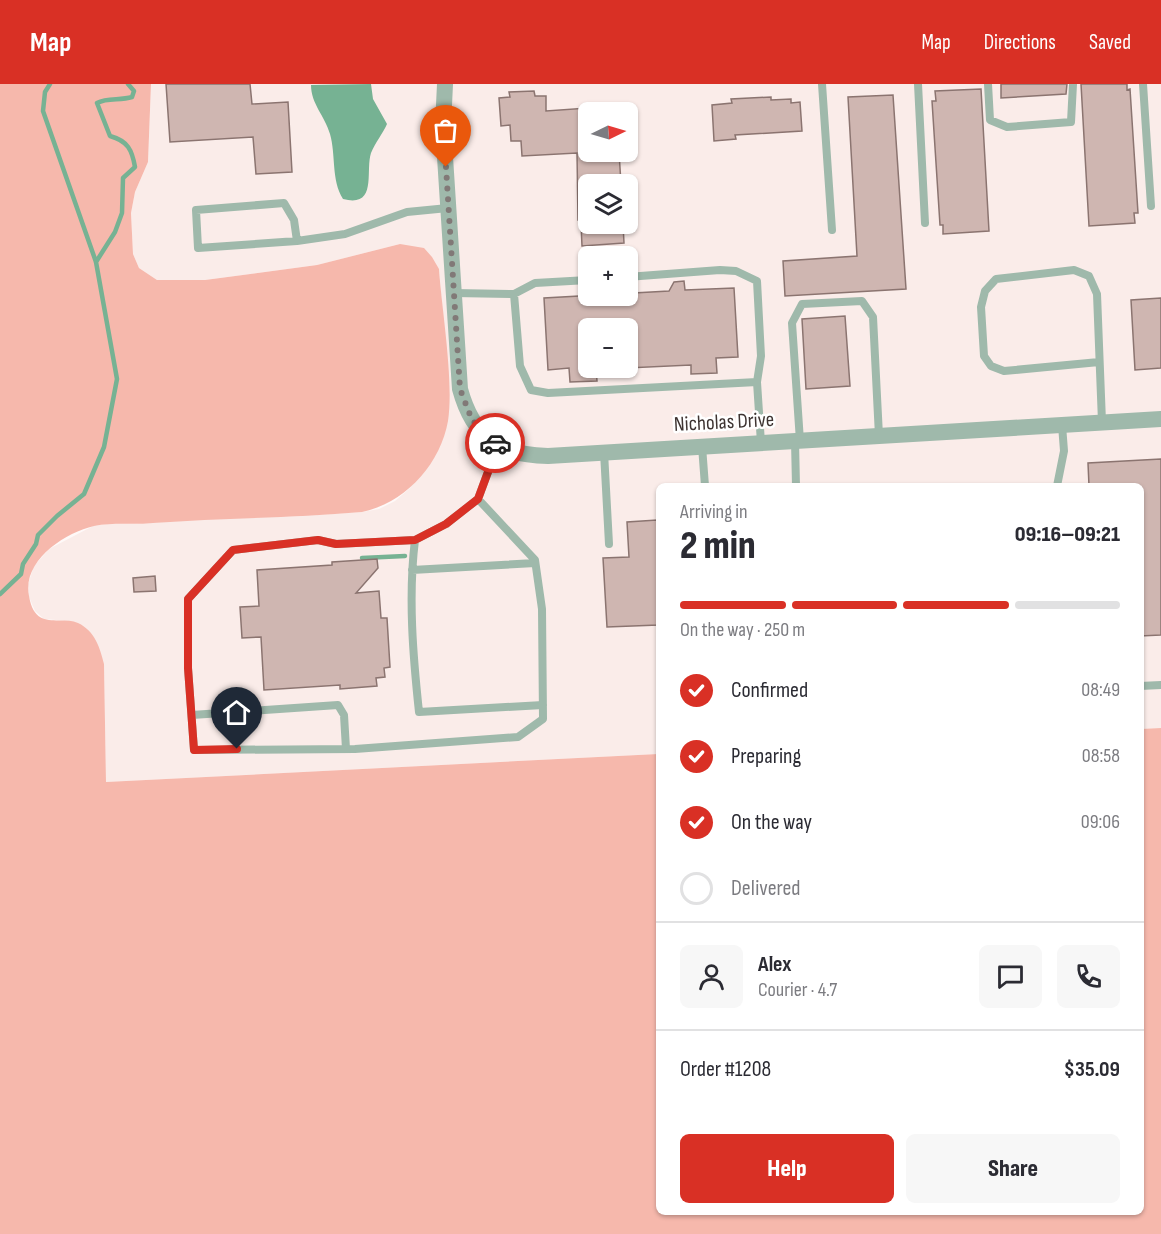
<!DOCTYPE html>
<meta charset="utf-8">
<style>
body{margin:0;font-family:"Sofia Sans Condensed",sans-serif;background:#f7f7f7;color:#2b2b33;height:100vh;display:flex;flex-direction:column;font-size:22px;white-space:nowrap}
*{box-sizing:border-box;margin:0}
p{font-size:20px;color:#7c7c81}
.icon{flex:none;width:33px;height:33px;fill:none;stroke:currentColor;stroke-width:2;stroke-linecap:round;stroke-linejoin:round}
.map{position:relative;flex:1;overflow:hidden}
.side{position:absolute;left:656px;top:399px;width:488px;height:732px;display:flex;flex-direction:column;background:#fff;border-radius:9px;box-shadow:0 2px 4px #0004}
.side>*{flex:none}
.needle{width:39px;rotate:85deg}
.fabs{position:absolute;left:578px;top:18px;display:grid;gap:12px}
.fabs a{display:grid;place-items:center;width:60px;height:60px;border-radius:9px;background:#fff;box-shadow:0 2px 4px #0004;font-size:30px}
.pin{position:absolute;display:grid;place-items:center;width:51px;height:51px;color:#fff;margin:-62px -26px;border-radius:50% 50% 50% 0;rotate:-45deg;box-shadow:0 0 6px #0007}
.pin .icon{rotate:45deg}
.courier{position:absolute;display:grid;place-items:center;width:60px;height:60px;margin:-30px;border:4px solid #d93025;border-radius:50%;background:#fff;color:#222;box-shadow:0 2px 8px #0007}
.headline em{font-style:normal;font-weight:800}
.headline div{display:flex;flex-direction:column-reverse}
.headline{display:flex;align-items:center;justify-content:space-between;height:102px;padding:0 24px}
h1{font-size:39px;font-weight:800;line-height:45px}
.bar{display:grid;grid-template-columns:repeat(4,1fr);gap:9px 6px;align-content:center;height:72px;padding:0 24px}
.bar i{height:8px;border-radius:4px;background:#e1e1e2}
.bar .selected{background:#d93025}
.bar p{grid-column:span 4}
.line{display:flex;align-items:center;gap:15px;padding:0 24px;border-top:2px solid #e1e1e2}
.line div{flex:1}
.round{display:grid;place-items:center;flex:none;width:63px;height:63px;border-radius:9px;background:#f7f7f7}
ol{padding:0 24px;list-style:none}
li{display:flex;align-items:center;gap:18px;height:66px}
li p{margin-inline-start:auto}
li .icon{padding:6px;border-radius:50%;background:#d93025;color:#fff;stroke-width:4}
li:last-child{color:#7c7c81}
li i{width:33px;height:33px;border:3px solid #e1e1e2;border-radius:50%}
.button{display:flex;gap:12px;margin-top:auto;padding:12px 24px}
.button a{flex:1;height:69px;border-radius:9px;background:#d93025;color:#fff;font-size:24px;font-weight:800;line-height:69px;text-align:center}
.button a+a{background:#f7f7f7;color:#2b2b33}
header{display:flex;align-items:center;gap:36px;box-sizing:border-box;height:84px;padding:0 30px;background:#d93025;color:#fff}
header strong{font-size:28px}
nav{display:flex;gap:33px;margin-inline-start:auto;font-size:21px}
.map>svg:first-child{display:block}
.built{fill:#faece9;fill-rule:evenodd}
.green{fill:#f6b8ac}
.water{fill:#76b293}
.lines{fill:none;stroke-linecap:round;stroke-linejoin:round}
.stream{stroke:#76b293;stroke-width:4.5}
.building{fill:#cfb6b1;stroke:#8b7470;stroke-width:1.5}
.lane{stroke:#9fb9ab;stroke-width:8}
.street{stroke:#9fb9ab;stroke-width:16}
.done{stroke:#817977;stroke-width:6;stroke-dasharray:0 10.8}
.route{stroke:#d93025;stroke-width:8}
.labels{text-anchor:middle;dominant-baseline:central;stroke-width:5;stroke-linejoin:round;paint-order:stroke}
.street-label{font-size:21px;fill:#3e3432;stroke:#fff}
</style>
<header>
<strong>Map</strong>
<nav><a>Map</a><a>Directions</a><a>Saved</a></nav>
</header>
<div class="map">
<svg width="1161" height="1150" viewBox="0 0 1161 1150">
<rect width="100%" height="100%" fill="#fef9f8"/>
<path class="built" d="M 151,0 L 1161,0 L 1161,644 L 1140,645 L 1140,402 L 658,402 L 658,670 L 106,698 L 104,580 L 68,537 L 44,535 L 35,527 L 29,513 L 28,500 L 34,482 L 49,465 L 93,442 L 114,439 L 137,440 L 246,432 L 289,433 L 362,428 L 379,425 L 395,417 L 410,404 L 435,372 L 443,354 L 447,280 L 439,185 L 400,160 L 317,181 L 205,196 L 157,196 L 139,184 L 133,170 L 131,129 L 135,108 L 148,78 ZM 588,28 L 627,28 L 627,68 L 588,68 ZM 588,100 L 627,100 L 627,140 L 588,140 ZM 588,172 L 627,172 L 627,212 L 588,212 ZM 588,244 L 627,244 L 627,284 L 588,284 Z"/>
<path class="green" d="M 0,0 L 151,0 L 148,78 L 135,108 L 131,129 L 133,170 L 139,184 L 157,196 L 205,196 L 317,181 L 400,160 L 424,164 L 432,173 L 439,185 C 442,228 454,297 448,337 C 440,381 405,419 362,428 C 292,434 222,434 153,439 C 133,441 113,438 94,442 C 64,449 22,477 29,512 C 35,548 60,531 78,539 C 95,547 100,564 104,580 L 106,698 L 658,670 L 658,1128 L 1140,1128 L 1140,645 L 1161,644 L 1161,1150 L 0,1150 Z"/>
<path class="water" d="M 371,0 L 373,15 L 387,40 C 383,49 375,59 371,69 C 365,87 378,124 343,115 C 331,96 336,71 330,50 C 325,32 311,20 311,1 Z"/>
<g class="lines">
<path class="stream" d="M 96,178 L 115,148 L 122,129 L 123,94 L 135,83 C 132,66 128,57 110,52 L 97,19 C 108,13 120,17 132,13 L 134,7 L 128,0
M 362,474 L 405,472
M 0,510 L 21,490 L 23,480 L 36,460 L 38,451 L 57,432 L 84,410 L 104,363 L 117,295 L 96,178 L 43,27 L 45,8 L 50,0"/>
</g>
<path class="building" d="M 166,0 L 250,0 L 252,20 L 288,18 L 292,88 L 256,90 L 253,53 L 170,58 Z
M 1001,0 L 1067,0 L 1066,10 L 1001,14 Z
M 1081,0 L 1127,0 L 1127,6 L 1130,5 L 1138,129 L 1134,129 L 1135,139 L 1089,142 Z
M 981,5 L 989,147 L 943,150 L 943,141 L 940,141 L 932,17 L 936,17 L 935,7 Z
M 534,7 L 535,12 L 546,12 L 546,27 L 588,24 L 588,68 L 619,68 L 621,100 L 588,100 L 588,136 L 578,136 L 577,69 L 522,72 L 521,57 L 511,57 L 510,41 L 501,42 L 499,14 L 510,13 L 509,8 Z
M 893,11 L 906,205 L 785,212 L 783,177 L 857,172 L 848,13 Z
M 771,13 L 771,16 L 791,15 L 791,19 L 800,18 L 802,47 L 735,51 L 736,55 L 714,57 L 712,21 L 732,19 L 731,15 Z
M 581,140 L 623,140 L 624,159 L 582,162 Z
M 684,197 L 685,206 L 734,204 L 738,273 L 716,274 L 717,289 L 691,290 L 691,281 L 627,284 L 627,244 L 588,244 L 588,284 L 596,284 L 597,297 L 570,298 L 569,284 L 548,286 L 544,214 L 669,207 L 674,198 Z
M 1161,214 L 1161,284 L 1135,286 L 1131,216 Z
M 845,232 L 850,302 L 806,305 L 802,235 Z
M 1161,375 L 1161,551 L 1140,552 L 1140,402 L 1089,402 L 1088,379 Z
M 657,436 L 658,541 L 607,543 L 603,474 L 629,473 L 627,438 Z
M 377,475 L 378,484 L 356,509 L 379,507 L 381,534 L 387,534 L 390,583 L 384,584 L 385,593 L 376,594 L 377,602 L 340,605 L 340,601 L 264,606 L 261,553 L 242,554 L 240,523 L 259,522 L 257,486 L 332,481 L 332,478 Z
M 155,492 L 156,507 L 134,508 L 133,494 Z"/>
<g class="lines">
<path class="lane" d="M 822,0 L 832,146
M 918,0 L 925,139
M 988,0 L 990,36 L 1007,43 L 1071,38 L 1073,0
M 1143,0 L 1151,122
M 297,157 L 294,136 L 284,119 L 196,126 L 198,164 L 297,157 L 345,150 L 407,128 L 448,124
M 627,193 L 720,186 L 736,187 L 757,197 L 761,272 L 757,298
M 454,209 L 514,210 L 520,282 L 531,306 L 548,309 L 757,298 L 761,359
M 514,210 L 535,199 L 588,196
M 1099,278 L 1004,287 L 991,282 L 984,272 L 981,223 L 985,207 L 996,195 L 1074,186 L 1089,192 L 1097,210 L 1102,338
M 795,357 L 796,402
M 800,357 L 792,239 L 802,220 L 862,217 L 873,233 L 879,352
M 702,362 L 705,402
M 604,368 L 609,460
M 1057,402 L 1064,367 L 1062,341
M 478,415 L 535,476 L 542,525 L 543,635 L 518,653 L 355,665 L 194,666 L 188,584 L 188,515 L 233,466 L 318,456 L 336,460 L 415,456 L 446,440 L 478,415 L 498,361
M 415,456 C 408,512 413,572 419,628 L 543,621
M 412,486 L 535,479
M 1140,602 L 1161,601
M 192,631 L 338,621 L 344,631 L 346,665"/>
<path class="street" d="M 445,0 L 443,42 L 460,305 C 473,353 499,371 548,372 L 1161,335"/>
</g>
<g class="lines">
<path class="done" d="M 446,83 L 460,305 L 472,336 L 495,359"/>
<path class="route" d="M 237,665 L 194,666 L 188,584 L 188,515 L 233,466 L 318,456 L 336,460 L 415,456 L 446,440 L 478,415 L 498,361 L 495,359"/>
</g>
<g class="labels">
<g class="street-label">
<text transform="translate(724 338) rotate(-3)">Nicholas Drive</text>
</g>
</g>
</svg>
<div class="fabs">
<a><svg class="needle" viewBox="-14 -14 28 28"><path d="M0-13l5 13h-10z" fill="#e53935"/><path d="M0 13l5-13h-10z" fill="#7c7c81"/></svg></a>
<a><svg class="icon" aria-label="layers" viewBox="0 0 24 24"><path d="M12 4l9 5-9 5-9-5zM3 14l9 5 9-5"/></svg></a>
<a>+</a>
<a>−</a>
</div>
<div class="pin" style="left:446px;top:83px;background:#ea580c"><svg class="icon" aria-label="bag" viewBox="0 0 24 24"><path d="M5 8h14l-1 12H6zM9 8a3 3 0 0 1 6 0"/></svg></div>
<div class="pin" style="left:237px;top:665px;background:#1f2937"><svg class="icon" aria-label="home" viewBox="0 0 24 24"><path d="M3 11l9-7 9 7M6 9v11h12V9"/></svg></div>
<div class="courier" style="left:495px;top:359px"><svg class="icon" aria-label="car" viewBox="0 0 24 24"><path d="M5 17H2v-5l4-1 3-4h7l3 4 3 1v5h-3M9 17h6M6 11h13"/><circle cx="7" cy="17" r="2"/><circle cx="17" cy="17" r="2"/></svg></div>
<section class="side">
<div class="headline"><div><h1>2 min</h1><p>Arriving in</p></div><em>09:16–09:21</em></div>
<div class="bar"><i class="selected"></i><i class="selected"></i><i class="selected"></i><i></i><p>On the way · 250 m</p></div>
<ol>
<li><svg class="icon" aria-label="check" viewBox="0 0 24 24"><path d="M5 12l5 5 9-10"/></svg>Confirmed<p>08:49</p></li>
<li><svg class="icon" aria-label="check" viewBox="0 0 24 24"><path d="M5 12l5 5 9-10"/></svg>Preparing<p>08:58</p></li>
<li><svg class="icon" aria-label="check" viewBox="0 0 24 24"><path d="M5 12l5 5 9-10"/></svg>On the way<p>09:06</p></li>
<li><i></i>Delivered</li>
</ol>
<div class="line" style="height:108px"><a class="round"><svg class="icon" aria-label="person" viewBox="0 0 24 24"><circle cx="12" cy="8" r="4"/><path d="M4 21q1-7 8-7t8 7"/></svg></a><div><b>Alex</b><p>Courier · 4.7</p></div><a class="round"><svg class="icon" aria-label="chat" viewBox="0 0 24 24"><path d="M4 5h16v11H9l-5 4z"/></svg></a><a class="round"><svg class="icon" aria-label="phone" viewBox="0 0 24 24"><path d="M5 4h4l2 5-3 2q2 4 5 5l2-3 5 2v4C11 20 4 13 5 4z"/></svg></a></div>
<div class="line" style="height:78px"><div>Order #1208</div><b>$35.09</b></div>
<div class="button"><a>Help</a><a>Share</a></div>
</section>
</div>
